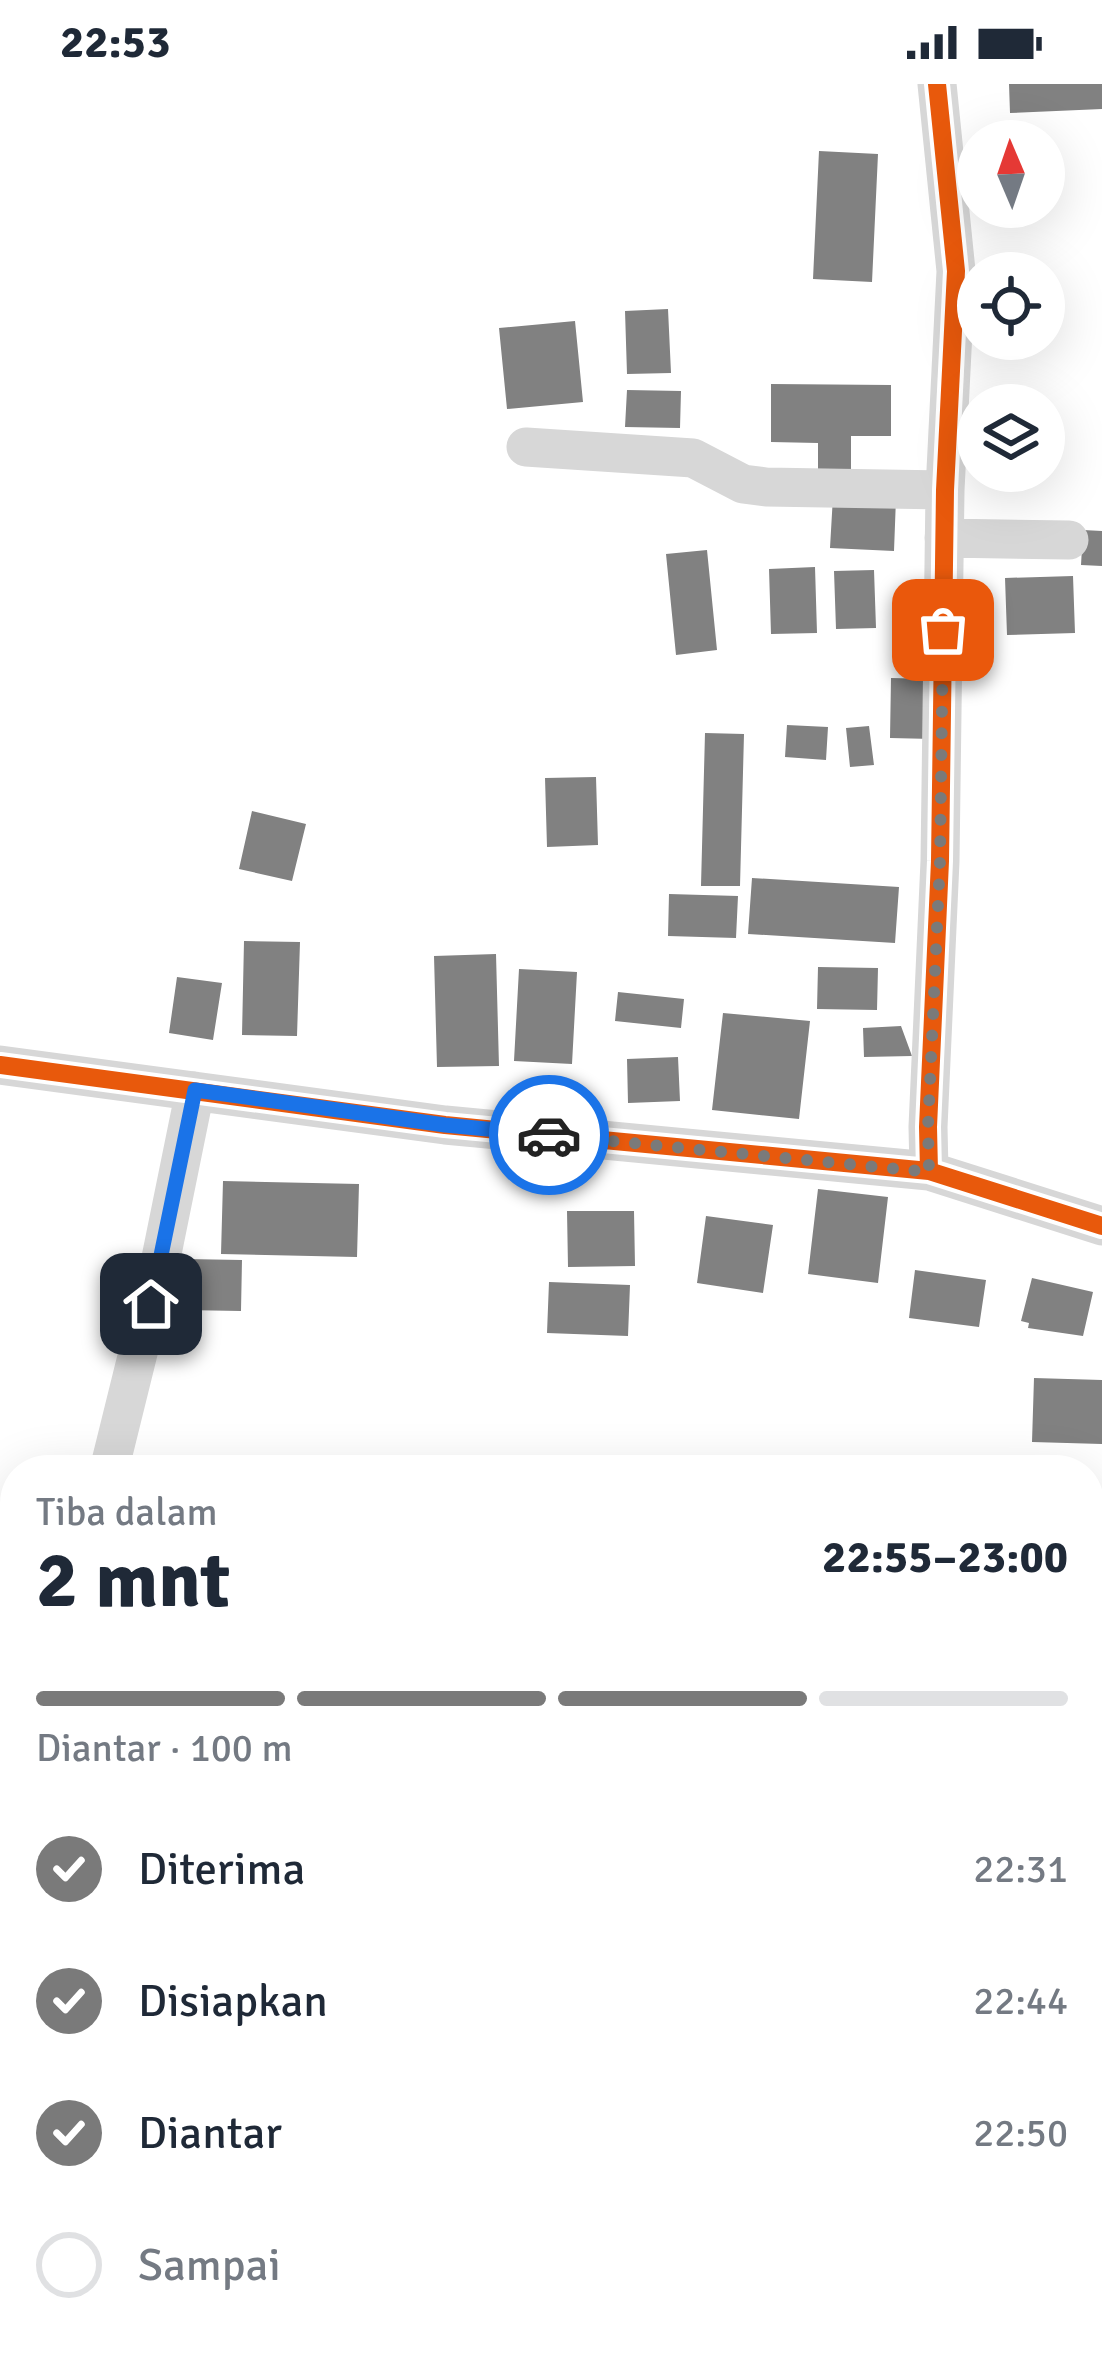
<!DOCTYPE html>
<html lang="id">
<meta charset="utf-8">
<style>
body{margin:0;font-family:Signika,sans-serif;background:#f2f2f3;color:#1f2937;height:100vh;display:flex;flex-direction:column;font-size:45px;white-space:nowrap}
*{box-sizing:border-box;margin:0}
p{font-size:39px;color:#747a83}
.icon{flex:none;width:66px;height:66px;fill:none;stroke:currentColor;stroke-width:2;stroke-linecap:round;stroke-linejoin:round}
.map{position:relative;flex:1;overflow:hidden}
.side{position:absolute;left:0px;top:1371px;width:1104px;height:903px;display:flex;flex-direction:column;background:#fff;border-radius:48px 48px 0 0;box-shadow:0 12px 48px #0002}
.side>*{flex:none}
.needle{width:78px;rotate:358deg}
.tools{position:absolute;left:957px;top:36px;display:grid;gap:24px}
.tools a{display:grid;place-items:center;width:108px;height:108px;border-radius:50%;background:#fff;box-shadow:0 12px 48px #0002;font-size:60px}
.pin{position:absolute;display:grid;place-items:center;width:102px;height:102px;color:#fff;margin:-51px;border-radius:24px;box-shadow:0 6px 18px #0006}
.courier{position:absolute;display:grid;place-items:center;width:120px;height:120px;margin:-60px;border:9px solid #1a73e8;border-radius:50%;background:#fff;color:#222;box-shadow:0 3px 15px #0007}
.headline em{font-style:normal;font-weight:700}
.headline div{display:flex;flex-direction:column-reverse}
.headline{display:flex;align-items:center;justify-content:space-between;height:204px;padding:0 36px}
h1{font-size:78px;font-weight:700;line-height:90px}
.bar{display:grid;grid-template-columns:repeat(4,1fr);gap:18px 12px;align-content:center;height:144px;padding:0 36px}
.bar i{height:15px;border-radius:9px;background:#e0e1e3}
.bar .current{background:#7a7a7a}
.bar p{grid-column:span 4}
ol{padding:0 36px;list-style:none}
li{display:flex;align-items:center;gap:36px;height:132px}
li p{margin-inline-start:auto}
li .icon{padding:12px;border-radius:50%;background:#7a7a7a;color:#fff;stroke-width:4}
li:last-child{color:#747a83}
li i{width:66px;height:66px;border:6px solid #e0e1e3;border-radius:50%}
.status{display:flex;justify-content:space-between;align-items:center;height:84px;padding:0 60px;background:#fff;direction:ltr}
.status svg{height:33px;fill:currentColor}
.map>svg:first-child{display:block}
.building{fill:#818181}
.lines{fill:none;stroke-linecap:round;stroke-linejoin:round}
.street{stroke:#d7d7d7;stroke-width:39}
.cycleway-casing{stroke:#fff;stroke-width:26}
.cycleway{stroke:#e8590c;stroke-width:18}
.done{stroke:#7a7a7a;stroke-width:12;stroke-dasharray:0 21.6}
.route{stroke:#1a73e8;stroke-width:15}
</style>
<div class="status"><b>22:53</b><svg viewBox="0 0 49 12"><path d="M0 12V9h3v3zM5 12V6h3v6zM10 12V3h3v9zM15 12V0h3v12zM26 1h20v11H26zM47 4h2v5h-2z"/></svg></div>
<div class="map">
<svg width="1102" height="2272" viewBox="0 0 1102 2272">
<rect width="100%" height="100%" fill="#fff"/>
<path class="building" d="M 1009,0 L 1102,0 L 1102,25 L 1010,29 Z
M 819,67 L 878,70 L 872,198 L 813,195 Z
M 668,225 L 671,289 L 627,290 L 625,227 Z
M 575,237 L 583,318 L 507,325 L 499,244 Z
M 771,300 L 891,301 L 891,352 L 851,352 L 851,391 L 818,391 L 818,359 L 771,358 Z
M 627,306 L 681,307 L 680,344 L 625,343 Z
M 833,412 L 896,414 L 894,467 L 830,464 Z
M 1083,446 L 1102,447 L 1102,482 L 1081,481 Z
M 707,466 L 717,566 L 676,571 L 666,470 Z
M 815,483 L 817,549 L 771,550 L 769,485 Z
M 874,486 L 876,544 L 836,545 L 834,487 Z
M 1073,492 L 1075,549 L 1007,551 L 1005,494 Z
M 891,594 L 934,595 L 933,655 L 890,654 Z
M 787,641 L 828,643 L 826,676 L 785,673 Z
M 869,642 L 874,681 L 850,683 L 846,644 Z
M 705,649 L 744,650 L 740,802 L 701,802 Z
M 596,693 L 598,761 L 547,763 L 545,694 Z
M 252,727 L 306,740 L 292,797 L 239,785 Z
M 752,794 L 899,803 L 895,859 L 748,850 Z
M 669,810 L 738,812 L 736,854 L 668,852 Z
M 244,857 L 300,858 L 297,952 L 242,951 Z
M 496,870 L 499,982 L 437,983 L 434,872 Z
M 818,883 L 878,884 L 877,926 L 817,925 Z
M 519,885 L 577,888 L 572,980 L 514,977 Z
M 177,893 L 222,899 L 213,956 L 169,949 Z
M 618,908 L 684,915 L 681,944 L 615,937 Z
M 723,929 L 810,937 L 799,1035 L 712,1026 Z
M 901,942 L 912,972 L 864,973 L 863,944 Z
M 678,973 L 680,1017 L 628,1019 L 627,975 Z
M 223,1097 L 359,1100 L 357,1173 L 221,1170 Z
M 818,1105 L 888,1113 L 878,1199 L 808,1190 Z
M 567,1127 L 634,1127 L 635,1182 L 568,1183 Z
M 706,1132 L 773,1141 L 763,1209 L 697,1199 Z
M 185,1175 L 242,1176 L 241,1227 L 184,1226 Z
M 915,1186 L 986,1196 L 979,1243 L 909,1234 Z
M 1032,1194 L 1093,1208 L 1083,1252 L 1028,1244 L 1029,1239 L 1021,1237 Z
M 549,1198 L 630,1201 L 628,1252 L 547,1249 Z
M 1034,1294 L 1102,1296 L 1102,1360 L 1032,1358 Z
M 1089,1413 L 1102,1416 L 1102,1487 L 1089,1483 Z
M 1089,1485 L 1102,1490 L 1102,1556 L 1089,1551 Z
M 0,2002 L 15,2009 L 15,2057 L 0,2050 Z
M 56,2259 L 105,2259 L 100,2272 L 51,2272 Z
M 113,2259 L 162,2259 L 158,2272 L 109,2272 Z"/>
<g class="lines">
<path class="street" d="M 937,0 L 956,187 L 945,406 L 940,777 L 928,1043 L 929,1087 L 1102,1142
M 526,363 L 693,374 L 743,400 L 766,403 L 945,406
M 944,454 L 1069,456
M 0,981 L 445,1041 L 929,1087
M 109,1386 L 159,1184 L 195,1007
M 1089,1569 L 1102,1571
M 0,1631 L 15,1633
M 0,1887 L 15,1759
M 0,2268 L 13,2272"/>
<g class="cycleway-casing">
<path id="cycleway" d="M 937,0 L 956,187 L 945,406 L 940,777 L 928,1043 L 929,1087 L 1102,1142
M 0,981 L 445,1041 L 929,1087"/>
</g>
<use href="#cycleway" class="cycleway"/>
</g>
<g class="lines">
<path class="done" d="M 549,1051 L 929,1088 L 928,1043 L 940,777 L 943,546"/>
<path class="route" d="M 151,1220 L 195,1006 L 445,1041 L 549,1051"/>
</g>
</svg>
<div class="tools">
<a><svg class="needle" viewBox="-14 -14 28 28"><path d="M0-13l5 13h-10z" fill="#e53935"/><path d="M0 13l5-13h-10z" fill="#747a83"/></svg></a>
<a><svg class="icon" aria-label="locate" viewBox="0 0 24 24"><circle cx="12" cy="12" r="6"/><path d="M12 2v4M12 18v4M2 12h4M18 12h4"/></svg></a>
<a><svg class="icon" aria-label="layers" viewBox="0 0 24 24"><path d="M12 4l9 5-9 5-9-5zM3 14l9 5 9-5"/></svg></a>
</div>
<div class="pin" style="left:943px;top:546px;background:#ea580c"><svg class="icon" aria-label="bag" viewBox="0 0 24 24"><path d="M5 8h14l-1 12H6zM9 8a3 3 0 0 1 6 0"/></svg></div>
<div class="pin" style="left:151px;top:1220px;background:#1f2937"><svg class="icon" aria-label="home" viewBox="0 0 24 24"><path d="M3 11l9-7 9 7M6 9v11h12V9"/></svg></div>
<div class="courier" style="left:549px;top:1051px"><svg class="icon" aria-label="car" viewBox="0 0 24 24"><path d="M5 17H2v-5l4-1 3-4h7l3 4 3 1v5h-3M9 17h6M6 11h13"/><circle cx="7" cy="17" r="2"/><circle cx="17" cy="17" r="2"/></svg></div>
<section class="side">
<div class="headline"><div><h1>2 mnt</h1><p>Tiba dalam</p></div><em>22:55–23:00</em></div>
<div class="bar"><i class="current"></i><i class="current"></i><i class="current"></i><i></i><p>Diantar · 100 m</p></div>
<ol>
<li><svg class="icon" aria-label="check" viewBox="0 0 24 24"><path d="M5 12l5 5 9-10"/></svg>Diterima<p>22:31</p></li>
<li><svg class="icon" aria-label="check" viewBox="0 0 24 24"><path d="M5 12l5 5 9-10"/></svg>Disiapkan<p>22:44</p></li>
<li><svg class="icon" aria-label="check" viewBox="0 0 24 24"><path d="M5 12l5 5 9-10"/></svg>Diantar<p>22:50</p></li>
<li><i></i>Sampai</li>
</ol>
</section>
</div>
